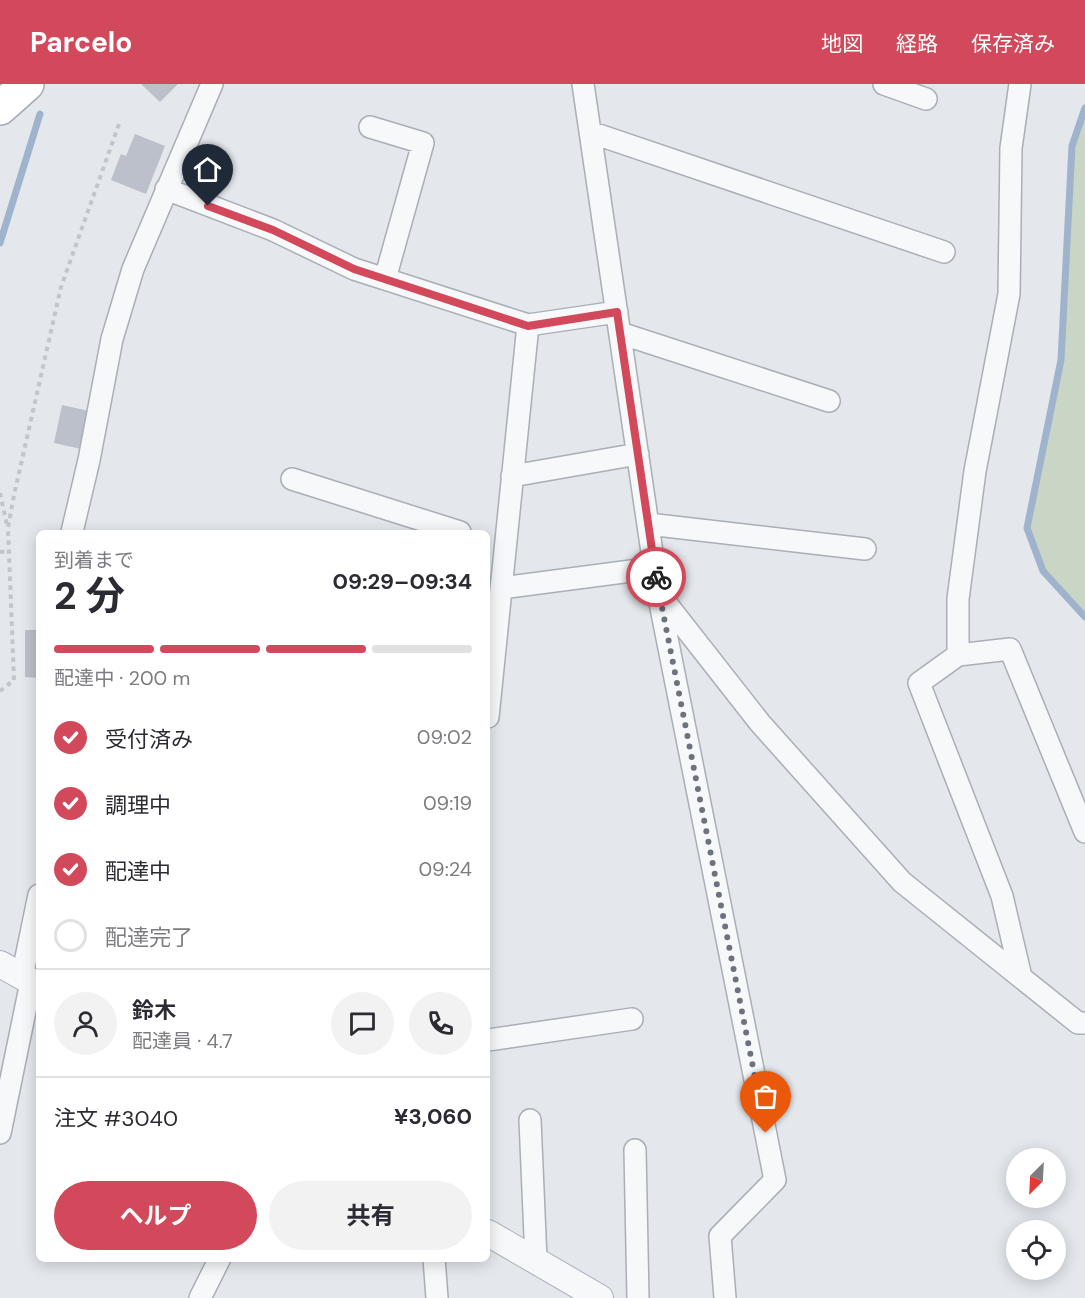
<!DOCTYPE html>
<html lang="ja">
<meta charset="utf-8">
<style>
body{margin:0;font-family:"DM Sans","Noto Sans JP",sans-serif;background:#f2f2f3;color:#2b2b33;height:100vh;display:flex;flex-direction:column;font-size:22px;white-space:nowrap}
*{box-sizing:border-box;margin:0}
p{font-size:20px;color:#7c7c81}
.icon{flex:none;width:33px;height:33px;fill:none;stroke:currentColor;stroke-width:2;stroke-linecap:round;stroke-linejoin:round}
.map{position:relative;flex:1;overflow:hidden}
.details{position:absolute;left:36px;top:446px;width:454px;height:732px;display:flex;flex-direction:column;background:#fff;border-radius:9px;box-shadow:0 3px 15px #0003}
.details>*{flex:none}
.needle{width:39px;rotate:204deg}
.fabs{position:absolute;left:1006px;top:1064px;display:grid;gap:12px}
.fabs a{display:grid;place-items:center;width:60px;height:60px;border-radius:50%;background:#fff;box-shadow:0 3px 15px #0003;font-size:30px}
.pin{position:absolute;display:grid;place-items:center;width:51px;height:51px;color:#fff;margin:-62px -26px;border-radius:50% 50% 50% 0;rotate:-45deg;box-shadow:0 0 6px #0007}
.pin .icon{rotate:45deg}
.courier{position:absolute;display:grid;place-items:center;width:60px;height:60px;margin:-30px;border:4px solid #d1495b;border-radius:50%;background:#fff;color:#222;box-shadow:0 2px 8px #0007}
.headline em{font-style:normal;font-weight:700}
.headline div{display:flex;flex-direction:column-reverse}
.headline{display:flex;align-items:center;justify-content:space-between;height:102px;padding:0 18px}
h1{font-size:39px;font-weight:700;line-height:45px}
.bar{display:grid;grid-template-columns:repeat(4,1fr);gap:9px 6px;align-content:center;height:72px;padding:0 18px}
.bar i{height:8px;border-radius:4px;background:#e1e1e2}
.bar .current{background:#d1495b}
.bar p{grid-column:span 4}
.line{display:flex;align-items:center;gap:15px;padding:0 18px;border-top:2px solid #e1e1e2}
.line div{flex:1}
.round{display:grid;place-items:center;flex:none;width:63px;height:63px;border-radius:32px;background:#f2f2f3}
ol{padding:0 18px;list-style:none}
li{display:flex;align-items:center;gap:18px;height:66px}
li p{margin-inline-start:auto}
li .icon{padding:6px;border-radius:50%;background:#d1495b;color:#fff;stroke-width:4}
li:last-child{color:#7c7c81}
li i{width:33px;height:33px;border:3px solid #e1e1e2;border-radius:50%}
.action{display:flex;gap:12px;margin-top:auto;padding:12px 18px}
.action a{flex:1;height:69px;border-radius:36px;background:#d1495b;color:#fff;font-size:24px;font-weight:700;line-height:69px;text-align:center}
.action a+a{background:#f2f2f3;color:#2b2b33}
header{display:flex;align-items:center;gap:36px;box-sizing:border-box;height:84px;padding:0 30px;background:#d1495b;color:#fff}
header strong{font-size:28px}
nav{display:flex;gap:33px;margin-inline-start:auto;font-size:21px}
.map>svg:first-child{display:block}
.green{fill:#c9d6c5}
.lines{fill:none;stroke-linecap:round;stroke-linejoin:round}
.stream{stroke:#9fb4cc;stroke-width:7}
.building{fill:#bbc0ca}
.minor-casing{stroke:#a9aeb7;stroke-width:24}
.tertiary-casing{stroke:#a9aeb7;stroke-width:28}
.primary-casing{stroke:#a3abb8;stroke-width:36}
.path{stroke:#c2c5cb;stroke-width:4;stroke-dasharray:4.5 4.5;stroke-linecap:butt}
.minor{stroke:#f7f8fa;stroke-width:21}
.tertiary{stroke:#f7f8fa;stroke-width:26}
.primary{stroke:#fff;stroke-width:33}
.done{stroke:#6c737f;stroke-width:6;stroke-dasharray:0 10.8}
.route{stroke:#d1495b;stroke-width:8}
</style>
<header>
<strong>Parcelo</strong>
<nav><a>地図</a><a>経路</a><a>保存済み</a></nav>
</header>
<div class="map">
<svg width="1085" height="1214" viewBox="0 0 1085 1214">
<rect width="100%" height="100%" fill="#e4e7ec"/>
<path class="green" d="M 1085,19 L 1085,532 L 1043,487 L 1027,444 L 1061,276 L 1072,62 Z"/>
<g class="lines">
<path class="stream" d="M 1085,24 L 1072,62 L 1061,276 L 1027,444 L 1043,487 L 1085,533
M 0,159 L 40,30"/>
</g>
<path class="building" d="M 141,0 L 178,0 L 160,18 Z
M 135,50 L 165,62 L 146,110 L 111,96 L 121,70 L 126,72 Z
M 62,321 L 89,327 L 81,365 L 54,359 Z
M 25,546 L 39,546 L 39,594 L 25,593 Z"/>
<g class="lines">
<g class="minor-casing">
<path id="minor" d="M 583,0 L 658,509 L 775,1096 L 720,1152 L 725,1214
M 884,0 L 926,15
M 370,43 L 423,59 L 385,195
M 590,48 L 944,168
M 166,105 L 273,146 L 354,185 L 528,241 L 617,228
M 620,249 L 829,317
M 512,392 L 638,370
M 292,395 L 460,448
M 648,440 L 865,465
M 72,448 L 89,376 L 112,255 L 133,185 L 212,0
M 501,504 L 654,484
M 662,514 L 760,639 L 902,798 L 1078,939 L 1085,939
M 958,571 L 958,515 L 975,387 L 1009,210 L 1011,64 L 1020,0
M 488,633 L 528,241
M 22,893 L 39,811
M 1021,893 L 1002,812 L 919,599 L 958,571 L 1010,565 L 1085,748
M 488,956 L 632,935
M 530,1036 L 536,1176
M 0,1049 L 31,898
M 635,1066 L 638,1214
M 434,1174 L 437,1214
M 200,1214 L 220,1174"/>
</g>
<g class="tertiary-casing">
<path id="tertiary" d="M 0,880 L 39,902
M 488,1149 L 600,1214"/>
</g>
<g class="primary-casing">
<path id="primary" d="M 0,24 L 27,0"/>
</g>
<path class="path" d="M 0,409 L 7,441
M 0,468 L 9,467
M 0,607 L 14,596 L 8,444 L 14,411 L 61,203 L 119,40"/>
<use href="#minor" class="minor"/>
<use href="#tertiary" class="tertiary"/>
<use href="#primary" class="primary"/>
</g>
<g class="lines">
<path class="done" d="M 656,493 L 766,1049"/>
<path class="route" d="M 208,122 L 273,146 L 354,185 L 528,242 L 617,228 L 656,493"/>
</g>
</svg>
<div class="fabs">
<a><svg class="needle" viewBox="-14 -14 28 28"><path d="M0-13l5 13h-10z" fill="#e53935"/><path d="M0 13l5-13h-10z" fill="#7c7c81"/></svg></a>
<a><svg class="icon" aria-label="locate" viewBox="0 0 24 24"><circle cx="12" cy="12" r="6"/><path d="M12 2v4M12 18v4M2 12h4M18 12h4"/></svg></a>
</div>
<div class="pin" style="left:766px;top:1049px;background:#ea580c"><svg class="icon" aria-label="bag" viewBox="0 0 24 24"><path d="M5 8h14l-1 12H6zM9 8a3 3 0 0 1 6 0"/></svg></div>
<div class="pin" style="left:208px;top:122px;background:#1f2937"><svg class="icon" aria-label="home" viewBox="0 0 24 24"><path d="M3 11l9-7 9 7M6 9v11h12V9"/></svg></div>
<div class="courier" style="left:656px;top:493px"><svg class="icon" aria-label="bike" viewBox="0 0 24 24"><circle cx="6" cy="16" r="4"/><circle cx="18" cy="16" r="4"/><path d="M6 16l4-8h5l3 8M10 8l3 8H6M13 5h3"/></svg></div>
<section class="details">
<div class="headline"><div><h1>2 分</h1><p>到着まで</p></div><em>09:29–09:34</em></div>
<div class="bar"><i class="current"></i><i class="current"></i><i class="current"></i><i></i><p>配達中 · 200 m</p></div>
<ol>
<li><svg class="icon" aria-label="check" viewBox="0 0 24 24"><path d="M5 12l5 5 9-10"/></svg>受付済み<p>09:02</p></li>
<li><svg class="icon" aria-label="check" viewBox="0 0 24 24"><path d="M5 12l5 5 9-10"/></svg>調理中<p>09:19</p></li>
<li><svg class="icon" aria-label="check" viewBox="0 0 24 24"><path d="M5 12l5 5 9-10"/></svg>配達中<p>09:24</p></li>
<li><i></i>配達完了</li>
</ol>
<div class="line" style="height:108px"><a class="round"><svg class="icon" aria-label="person" viewBox="0 0 24 24"><circle cx="12" cy="8" r="4"/><path d="M4 21q1-7 8-7t8 7"/></svg></a><div><b>鈴木</b><p>配達員 · 4.7</p></div><a class="round"><svg class="icon" aria-label="chat" viewBox="0 0 24 24"><path d="M4 5h16v11H9l-5 4z"/></svg></a><a class="round"><svg class="icon" aria-label="phone" viewBox="0 0 24 24"><path d="M5 4h4l2 5-3 2q2 4 5 5l2-3 5 2v4C11 20 4 13 5 4z"/></svg></a></div>
<div class="line" style="height:78px"><div>注文 #3040</div><b>¥3,060</b></div>
<div class="action"><a>ヘルプ</a><a>共有</a></div>
</section>
</div>
